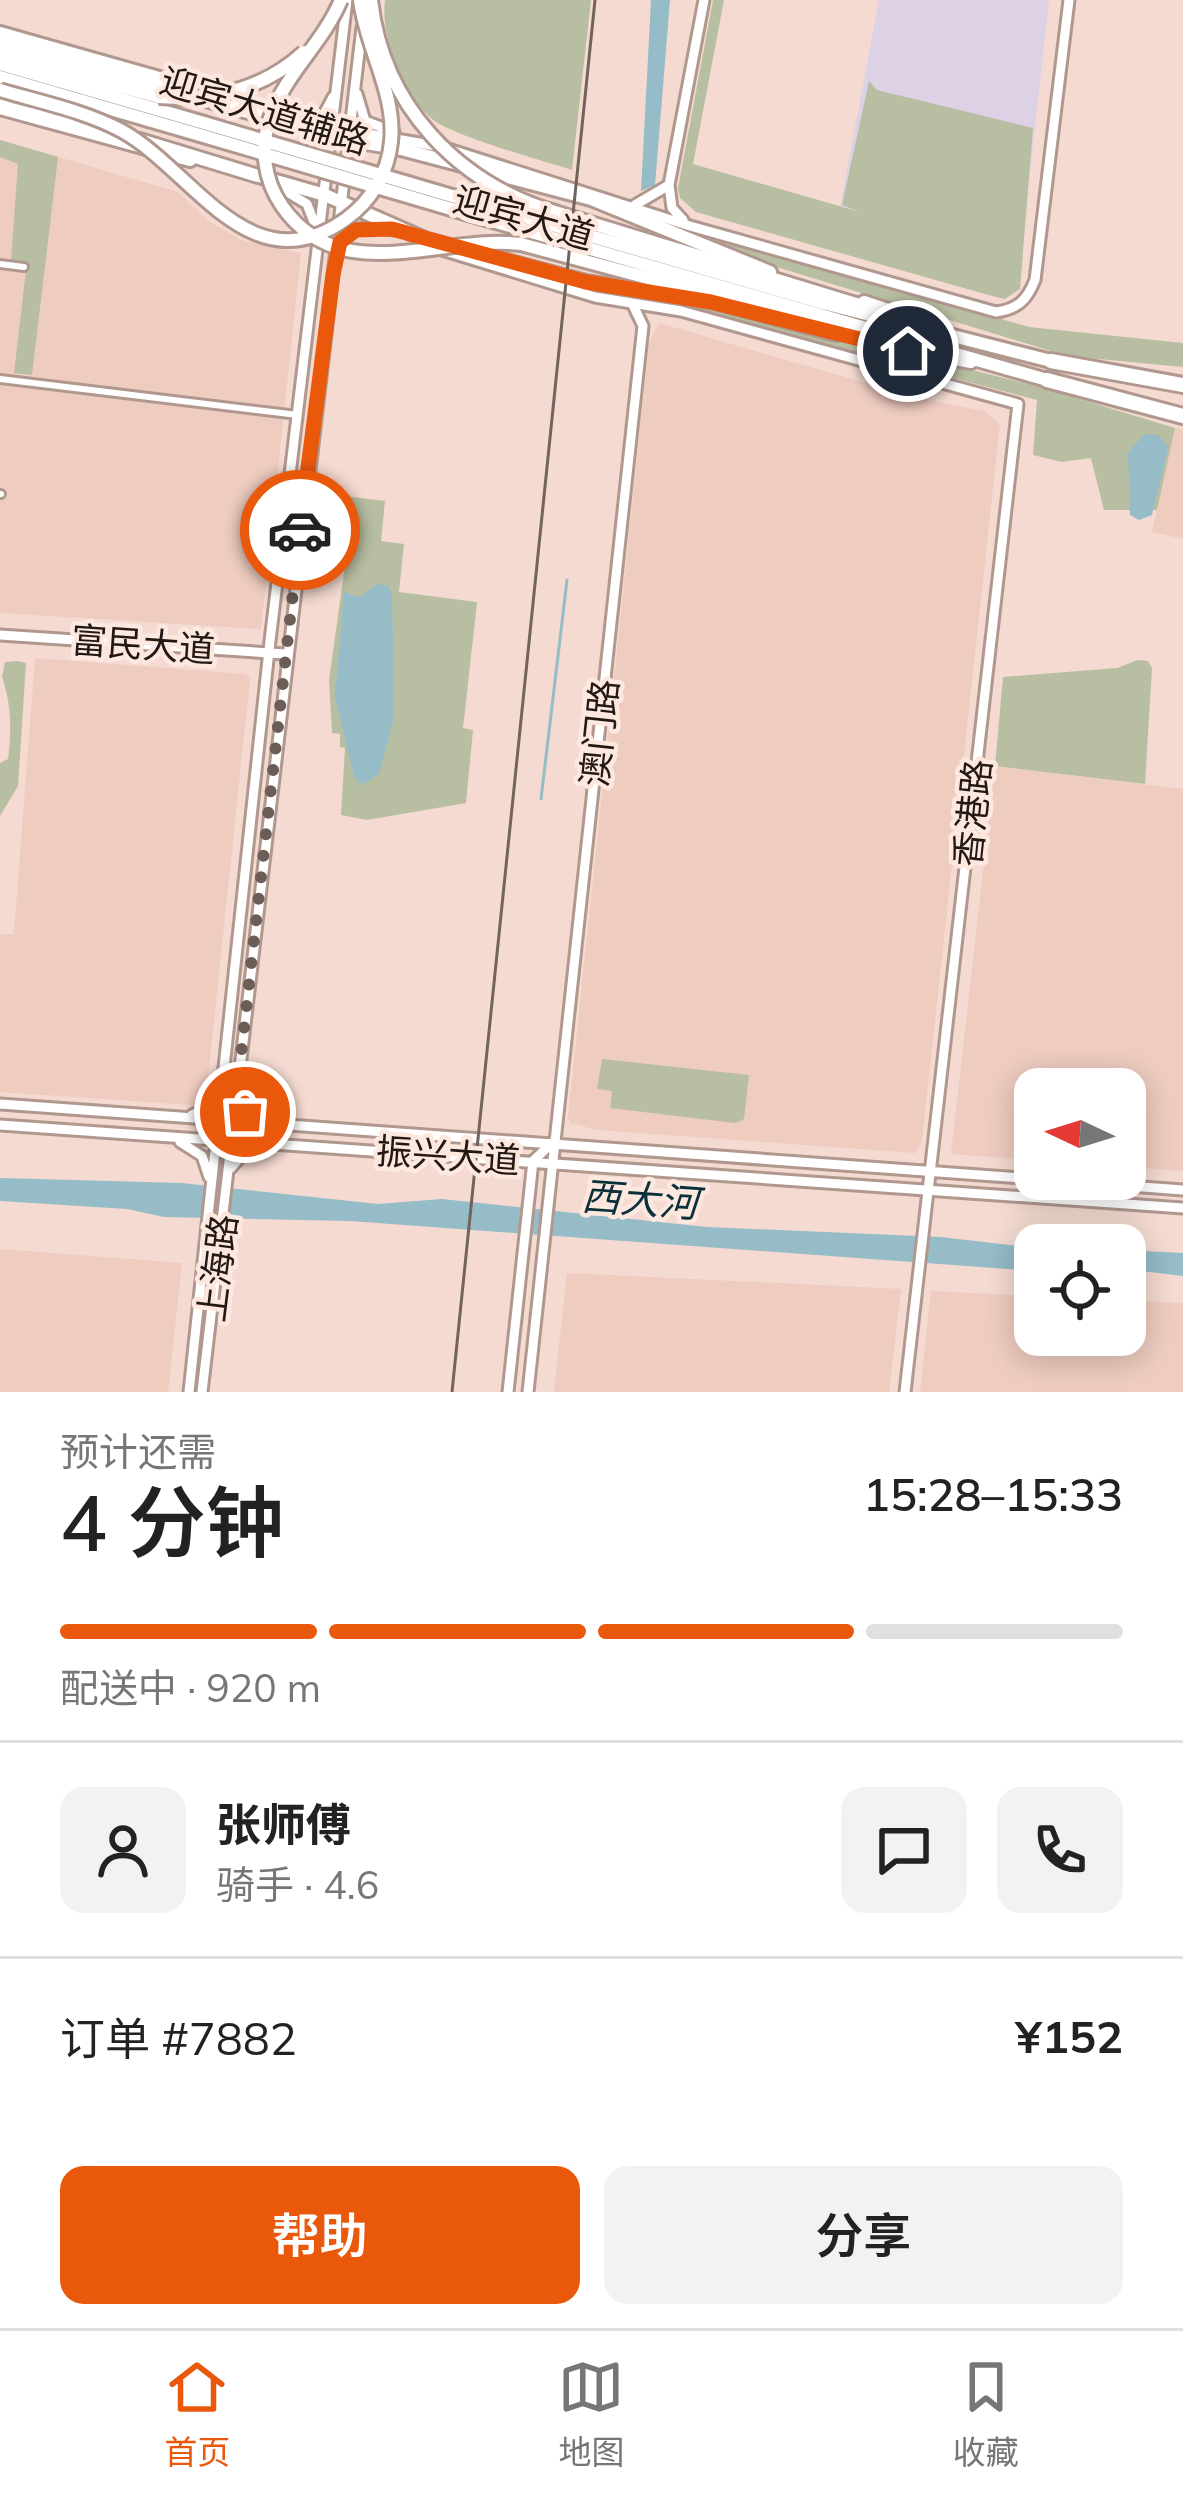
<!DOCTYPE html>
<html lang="zh">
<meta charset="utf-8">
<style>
body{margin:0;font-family:Mulish,"Noto Sans SC",sans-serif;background:#f2f2f2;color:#222;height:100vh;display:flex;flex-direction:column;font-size:45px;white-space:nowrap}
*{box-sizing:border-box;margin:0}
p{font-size:39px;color:#767676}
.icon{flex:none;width:66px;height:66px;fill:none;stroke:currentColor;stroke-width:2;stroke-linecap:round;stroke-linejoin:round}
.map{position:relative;height:1392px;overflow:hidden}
.panel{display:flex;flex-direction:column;background:#fff;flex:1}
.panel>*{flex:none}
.needle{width:78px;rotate:274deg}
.tools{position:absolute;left:1014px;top:1068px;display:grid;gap:24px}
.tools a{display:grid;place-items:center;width:132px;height:132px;border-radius:24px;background:#fff;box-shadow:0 6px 30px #0003;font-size:60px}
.pin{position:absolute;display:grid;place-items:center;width:102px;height:102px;color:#fff;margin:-51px;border:6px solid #fff;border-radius:50%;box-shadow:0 3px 12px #0007}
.courier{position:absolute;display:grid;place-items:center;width:120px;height:120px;margin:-60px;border:9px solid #ea580c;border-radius:50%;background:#fff;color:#222;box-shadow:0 3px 15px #0007}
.summary em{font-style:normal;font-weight:600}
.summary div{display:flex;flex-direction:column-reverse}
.summary{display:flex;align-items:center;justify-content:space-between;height:204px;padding:0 60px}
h1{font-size:78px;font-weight:600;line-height:90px}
.bar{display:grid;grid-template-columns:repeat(4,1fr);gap:18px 12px;align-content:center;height:144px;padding:0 60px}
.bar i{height:15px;border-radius:9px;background:#e0e0e0}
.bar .current{background:#ea580c}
.bar p{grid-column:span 4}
.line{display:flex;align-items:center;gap:30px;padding:0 60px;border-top:3px solid #e0e0e0}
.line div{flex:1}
.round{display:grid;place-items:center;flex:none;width:126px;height:126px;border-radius:24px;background:#f2f2f2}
.cta{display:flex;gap:24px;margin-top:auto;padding:24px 60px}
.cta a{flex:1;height:138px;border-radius:24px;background:#ea580c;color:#fff;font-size:48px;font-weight:600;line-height:138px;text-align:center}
.cta a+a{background:#f2f2f2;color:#222}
.menu{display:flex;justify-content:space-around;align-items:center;height:168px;border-top:3px solid #e0e0e0;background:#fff;font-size:33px;color:#767676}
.menu a{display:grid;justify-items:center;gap:6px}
.menu .current{color:#ea580c}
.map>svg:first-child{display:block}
.built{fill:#eeccc0}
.education{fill:#ddd1e6}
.green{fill:#b8bea2}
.water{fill:#95bcc7}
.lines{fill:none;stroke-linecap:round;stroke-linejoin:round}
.stream{stroke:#95bcc7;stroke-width:3}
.minor-casing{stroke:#b0988f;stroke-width:12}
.tertiary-casing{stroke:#b0988f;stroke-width:15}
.secondary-casing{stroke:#b0988f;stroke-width:15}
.primary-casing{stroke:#b0988f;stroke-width:18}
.trunk-casing{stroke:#b0988f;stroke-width:18}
.motorway-casing{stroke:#b0988f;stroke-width:20}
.minor{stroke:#fff;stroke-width:6}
.tertiary{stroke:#fff;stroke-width:9}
.secondary{stroke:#fff;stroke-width:9}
.primary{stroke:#fff;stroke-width:12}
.trunk{stroke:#fff;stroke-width:12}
.motorway{stroke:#fff;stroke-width:14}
.rail{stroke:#72635d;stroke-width:3}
.trunk-bridge-casing{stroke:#b0988f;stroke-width:18;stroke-linecap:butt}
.trunk-bridge{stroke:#fff;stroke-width:12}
.done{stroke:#6c5d56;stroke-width:12;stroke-dasharray:0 21.6}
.route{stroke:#ea580c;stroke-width:15}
.labels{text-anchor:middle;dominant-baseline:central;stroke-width:9;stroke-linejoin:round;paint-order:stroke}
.street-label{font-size:36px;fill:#221915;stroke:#fde8e0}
.water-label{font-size:39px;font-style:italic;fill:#0a3039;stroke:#fde8e0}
</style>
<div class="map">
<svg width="1183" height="1392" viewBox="0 0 1183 1392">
<rect width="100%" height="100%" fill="#f4dad0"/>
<path class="built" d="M 0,140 L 178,192 L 210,222 L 241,240 L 301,253 L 261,629 L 0,613 Z
M 659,323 L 921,399 L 984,411 L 1000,424 L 922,1140 L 915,1153 L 597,1130 L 571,1123 L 568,1118 L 649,343 Z
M 1175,428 L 1183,430 L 1183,539 L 1152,532 Z
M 35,658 L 245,674 L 250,679 L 205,1106 L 0,1092 L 0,934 L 14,934 Z
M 995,766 L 1183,789 L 1183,1171 L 1125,1167 L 1125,1089 L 1035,1089 L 1035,1160 L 951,1154 Z
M 0,1249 L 182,1263 L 168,1392 L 0,1392 Z
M 567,1273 L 901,1289 L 889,1392 L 554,1392 Z
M 931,1291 L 1035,1296 L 1035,1335 L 1125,1335 L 1125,1300 L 1183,1303 L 1183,1392 L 920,1392 Z"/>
<path class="education" d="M 879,0 L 1049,0 L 1021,254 L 840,207 Z"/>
<path class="green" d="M 385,0 L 591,0 L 572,170 C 544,161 450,135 432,119 C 403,94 380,37 385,0 Z
M 713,0 L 724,0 L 693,164 L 860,212 L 842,205 L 869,81 L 877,90 L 1033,128 L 1020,289 L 1005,299 L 992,296 L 696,212 L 680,198 L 678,188 Z
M 0,140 L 58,157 L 32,375 L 14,373 L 27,262 L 11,260 L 18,164 L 0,157 Z
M 689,230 L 1029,327 L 1183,343 L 1183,367 L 1067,356 L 757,261 Z
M 655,300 L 719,307 L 1040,387 L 1175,428 L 1157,510 L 1104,510 L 1091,458 L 1062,462 L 1033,455 L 1037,400 Z
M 318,493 L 385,501 L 381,541 L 404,544 L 399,592 L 477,602 L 463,728 L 473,730 L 466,803 L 367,820 L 341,815 L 345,748 L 340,747 L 340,734 L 332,733 L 329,680 L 353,509 L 317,504 Z
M 1138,660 L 1148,661 L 1152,668 L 1145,784 L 995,766 L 1003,677 L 1117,668 Z
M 18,661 L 26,663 L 18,786 L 0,816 L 0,763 L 8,759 C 12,729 11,703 2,677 L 5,662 Z
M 602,1059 L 749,1075 L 744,1119 L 735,1123 L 610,1108 L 612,1091 L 597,1089 Z"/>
<path class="water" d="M 651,0 L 670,0 L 655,185 L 641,191 Z
M 1144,434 L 1159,435 L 1168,448 L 1152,515 L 1139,520 L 1130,515 L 1128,453 Z
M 377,584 L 388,586 L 392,593 L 394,718 L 379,774 L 362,785 L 354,777 L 335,696 L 344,592 L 360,597 Z
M 0,1178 L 182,1183 L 378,1204 L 442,1199 L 707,1227 L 941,1237 L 1035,1248 L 1035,1271 L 350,1221 L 164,1217 L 127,1209 L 0,1201 Z
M 1125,1250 L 1183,1253 L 1183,1276 L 1125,1269 Z"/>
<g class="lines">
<path class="stream" d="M 541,799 L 567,580"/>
<g class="minor-casing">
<path id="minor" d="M 0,264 L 24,267
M 0,379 L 298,415
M 0,494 L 1,494"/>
</g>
<g class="tertiary-casing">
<path id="tertiary" d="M 357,94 L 365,121 L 394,132
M 291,120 L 323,116 L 333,97
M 333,128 L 442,147 L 690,226 L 996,312 C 1018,309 1027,300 1035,280 L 1069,0
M 279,187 L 307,204 L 317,230
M 635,205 L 669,185
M 683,220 L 672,208 L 669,185 L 704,0
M 338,250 C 345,223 371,227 394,230
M 442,250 L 595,297 L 681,311 L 1018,404 L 905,1392
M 0,635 L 285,654
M 508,1392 L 533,1161 L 552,1143
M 528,1392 L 643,326 L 632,303"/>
</g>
<g class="secondary-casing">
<path id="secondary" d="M 0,1104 L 1035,1179
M 192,1115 L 208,1107 L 217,1090
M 0,1125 L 1183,1208
M 180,1142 L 202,1156 L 209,1177
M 231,1168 L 241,1156 L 266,1145
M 1036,1179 L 1183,1190
M 189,1392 L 270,641 L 347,0
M 202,1392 L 362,27"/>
</g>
<g class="primary-casing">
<path id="primary" d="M 0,33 L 205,91 L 331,137 L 401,149 L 591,199 L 770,272
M 0,108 L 190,160
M 262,177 L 325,195 L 427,240 L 586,282 L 711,301 L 836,334
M 864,302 L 936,326
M 867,342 L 971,362"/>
</g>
<g class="trunk-casing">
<path id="trunk" d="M 0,42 L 280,121
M 0,53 L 159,97
M 0,64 L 204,123
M 0,77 L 200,135
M 0,100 L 120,134
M 140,140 L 258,176
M 469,201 L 823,303 L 1051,361
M 465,213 L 1047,380
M 558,213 L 869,308
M 521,244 L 880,340"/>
</g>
<g class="motorway-casing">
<path id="motorway" d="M 1051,361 L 1183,385
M 1047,380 L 1183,416"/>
</g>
<use href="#minor" class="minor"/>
<use href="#tertiary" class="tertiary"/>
<use href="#secondary" class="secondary"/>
<use href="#primary" class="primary"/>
<use href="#trunk" class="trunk"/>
<use href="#motorway" class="motorway"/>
<path class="rail" d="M 452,1392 L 595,0"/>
<g class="trunk-bridge-casing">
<path id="trunk-bridge" d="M 341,0 C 323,43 285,74 270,118 C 260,148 264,180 282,206 C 340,290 439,234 521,244
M 371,0 C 383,106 458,184 558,213
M 0,90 C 40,102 85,111 122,131 C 193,170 250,288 346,219 C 371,201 388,173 391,142 C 396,94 366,48 360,0
M 159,97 C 213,101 263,90 304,52
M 204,123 L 469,201
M 200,135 L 465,213"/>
</g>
<use href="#trunk-bridge" class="trunk-bridge"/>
</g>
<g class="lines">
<path class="done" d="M 245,1112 L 237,1091 L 300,530"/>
<path class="route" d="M 300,530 L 333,275 L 340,242 L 356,230 L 392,229 L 586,282 L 711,302 L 908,351"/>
</g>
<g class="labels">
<g class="street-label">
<text transform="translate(265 110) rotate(17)">迎宾大道辅路</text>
<text transform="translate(524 217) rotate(16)">迎宾大道</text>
<text transform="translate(143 644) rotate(4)">富民大道</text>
<text transform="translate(599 733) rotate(-84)">澳门路</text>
<text transform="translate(972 813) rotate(-84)">香港路</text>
<text transform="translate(448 1155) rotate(4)">振兴大道</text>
<text transform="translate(217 1268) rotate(-83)">上海路</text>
</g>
<g class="water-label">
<text transform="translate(640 1199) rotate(4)">西大河</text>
</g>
</g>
</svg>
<div class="tools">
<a><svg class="needle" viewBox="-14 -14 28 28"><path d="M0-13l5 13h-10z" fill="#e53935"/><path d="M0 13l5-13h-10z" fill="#767676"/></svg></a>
<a><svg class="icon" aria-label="locate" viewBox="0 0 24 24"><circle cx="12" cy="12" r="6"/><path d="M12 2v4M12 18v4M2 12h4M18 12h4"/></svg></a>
</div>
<div class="pin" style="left:245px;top:1112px;background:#ea580c"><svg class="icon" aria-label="bag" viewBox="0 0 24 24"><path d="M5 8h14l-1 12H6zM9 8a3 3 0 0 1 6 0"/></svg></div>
<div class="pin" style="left:908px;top:351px;background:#1f2937"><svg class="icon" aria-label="home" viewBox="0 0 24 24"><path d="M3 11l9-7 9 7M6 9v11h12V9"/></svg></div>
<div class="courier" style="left:300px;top:530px"><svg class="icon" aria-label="car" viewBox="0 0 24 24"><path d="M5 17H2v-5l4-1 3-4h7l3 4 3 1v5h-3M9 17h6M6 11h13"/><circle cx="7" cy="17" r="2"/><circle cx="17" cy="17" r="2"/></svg></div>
</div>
<section class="panel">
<div class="summary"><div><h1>4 分钟</h1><p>预计还需</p></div><em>15:28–15:33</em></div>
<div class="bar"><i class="current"></i><i class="current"></i><i class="current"></i><i></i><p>配送中 · 920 m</p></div>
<div class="line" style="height:216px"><a class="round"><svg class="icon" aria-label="person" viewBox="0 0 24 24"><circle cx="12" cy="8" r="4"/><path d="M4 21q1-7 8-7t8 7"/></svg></a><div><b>张师傅</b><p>骑手 · 4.6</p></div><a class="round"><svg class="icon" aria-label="chat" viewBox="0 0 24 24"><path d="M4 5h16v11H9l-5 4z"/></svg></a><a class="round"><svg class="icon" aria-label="phone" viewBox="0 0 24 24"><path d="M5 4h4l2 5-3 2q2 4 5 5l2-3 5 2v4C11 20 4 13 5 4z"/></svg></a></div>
<div class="line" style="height:156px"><div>订单 #7882</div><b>¥152</b></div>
<div class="cta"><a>帮助</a><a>分享</a></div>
</section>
<nav class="menu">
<a class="current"><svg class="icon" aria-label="home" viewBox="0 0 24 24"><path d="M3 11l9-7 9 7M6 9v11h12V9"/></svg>首页</a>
<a><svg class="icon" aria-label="map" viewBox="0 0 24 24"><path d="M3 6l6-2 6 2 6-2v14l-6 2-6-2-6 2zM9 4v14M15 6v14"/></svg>地图</a>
<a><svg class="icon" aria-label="saved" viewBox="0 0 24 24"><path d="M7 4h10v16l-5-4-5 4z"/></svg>收藏</a>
</nav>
